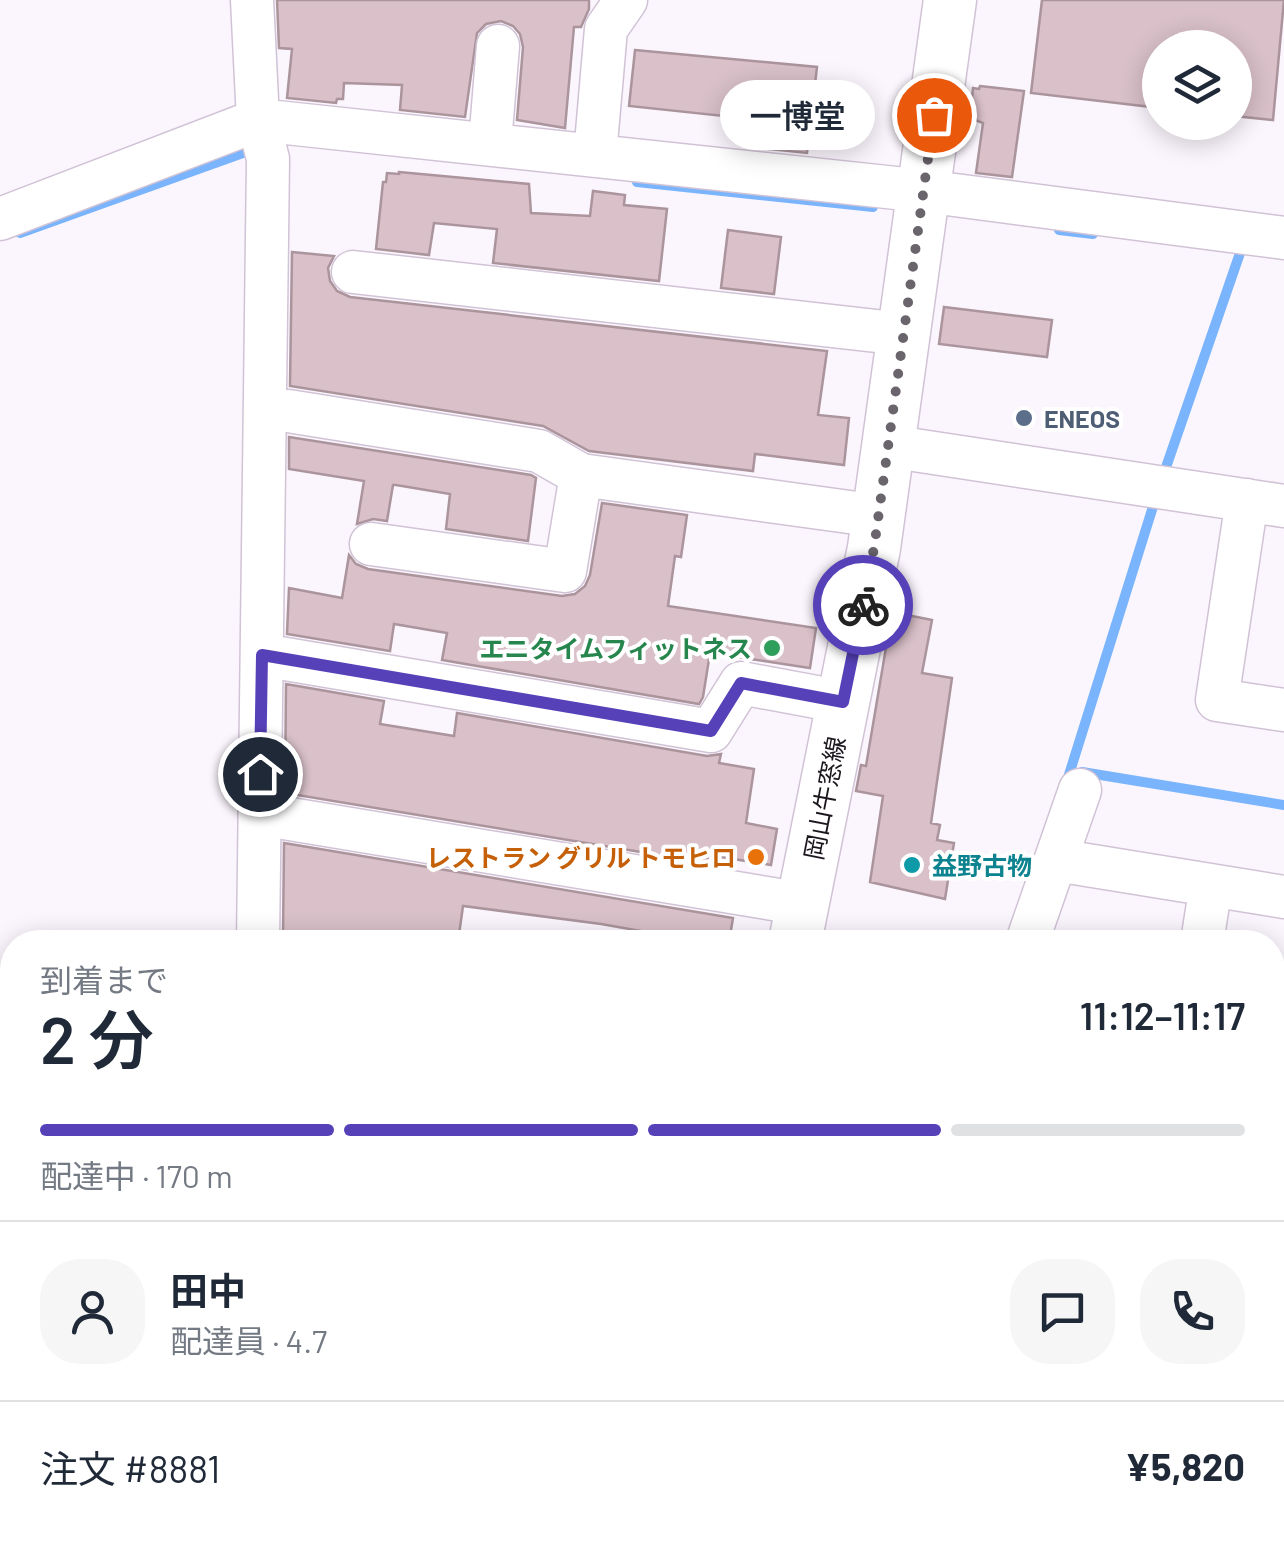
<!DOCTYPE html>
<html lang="ja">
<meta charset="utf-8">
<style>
body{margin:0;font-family:Barlow,"Noto Sans JP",sans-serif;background:#f6f6f7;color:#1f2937;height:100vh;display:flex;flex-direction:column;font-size:38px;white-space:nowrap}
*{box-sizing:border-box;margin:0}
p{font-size:32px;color:#747a83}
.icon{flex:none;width:55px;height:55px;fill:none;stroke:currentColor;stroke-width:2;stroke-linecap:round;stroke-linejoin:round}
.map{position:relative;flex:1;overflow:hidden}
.side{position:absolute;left:0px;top:930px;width:1285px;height:622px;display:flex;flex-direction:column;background:#fff;border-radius:40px 40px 0 0;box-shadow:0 5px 25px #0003}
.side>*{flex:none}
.fabs{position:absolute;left:1142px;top:30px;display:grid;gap:20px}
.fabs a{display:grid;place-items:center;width:110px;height:110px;border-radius:50%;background:#fff;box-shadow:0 5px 25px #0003;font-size:50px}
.pin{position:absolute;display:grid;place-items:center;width:85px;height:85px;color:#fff;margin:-42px;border:5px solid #fff;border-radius:50%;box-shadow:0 2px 10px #0007}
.courier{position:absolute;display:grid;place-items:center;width:100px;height:100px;margin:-50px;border:8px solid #5741b9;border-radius:50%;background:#fff;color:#222;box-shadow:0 2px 12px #0007}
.bubble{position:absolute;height:70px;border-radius:35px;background:#fff;box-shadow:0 5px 25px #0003;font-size:32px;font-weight:600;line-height:70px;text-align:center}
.head em{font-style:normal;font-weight:600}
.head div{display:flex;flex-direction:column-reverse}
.head{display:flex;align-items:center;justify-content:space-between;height:170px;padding:0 40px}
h1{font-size:65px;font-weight:600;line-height:75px}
.bar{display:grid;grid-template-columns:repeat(4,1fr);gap:15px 10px;align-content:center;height:120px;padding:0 40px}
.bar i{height:12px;border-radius:8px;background:#e0e1e3}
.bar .on{background:#5741b9}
.bar p{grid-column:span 4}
.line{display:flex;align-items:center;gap:25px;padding:0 40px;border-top:2px solid #e0e1e3}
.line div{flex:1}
.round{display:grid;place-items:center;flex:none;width:105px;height:105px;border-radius:40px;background:#f6f6f7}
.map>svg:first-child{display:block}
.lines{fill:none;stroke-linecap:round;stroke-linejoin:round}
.stream{stroke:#7ab4fc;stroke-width:10}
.building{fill:#d9c0c9;stroke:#ab949c;stroke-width:2.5}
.minor-casing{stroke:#d1c3d6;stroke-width:45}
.major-casing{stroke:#d1c3d6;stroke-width:55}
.minor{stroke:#fff;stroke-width:42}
.major{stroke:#fff;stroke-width:52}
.done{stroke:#6a656c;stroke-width:10;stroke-dasharray:0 18}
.route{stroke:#5741b9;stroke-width:12}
.service-dot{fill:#5c6f8a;stroke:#fff;stroke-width:4}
.leisure-dot{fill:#2e9e5b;stroke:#fff;stroke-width:4}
.food-dot{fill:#e8710a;stroke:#fff;stroke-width:4}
.culture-dot{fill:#0f9aa8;stroke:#fff;stroke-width:4}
.labels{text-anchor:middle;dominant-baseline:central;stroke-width:8;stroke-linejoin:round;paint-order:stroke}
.service-label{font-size:25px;font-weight:bold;fill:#4e5e75;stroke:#fff;text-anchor:start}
.leisure-label{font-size:25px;font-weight:bold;fill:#27864d;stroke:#fff;text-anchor:end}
.street-label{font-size:25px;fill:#1c171e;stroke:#fff}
.food-label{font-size:25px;font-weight:bold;fill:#c56008;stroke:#fff;text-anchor:end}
.culture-label{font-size:25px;font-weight:bold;fill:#0d838f;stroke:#fff;text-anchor:start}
</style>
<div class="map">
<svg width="1284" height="1551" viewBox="0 0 1284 1551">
<rect width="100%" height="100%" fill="#fbf6fd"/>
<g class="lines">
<path class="stream" d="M 637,182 L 873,207
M 1059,230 L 1093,234
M 20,233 L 254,149
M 1163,476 L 1240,253
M 1082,772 L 1284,805
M 1067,781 L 1156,497"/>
</g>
<path class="building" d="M 277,0 L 589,0 L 589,9 L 581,27 L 574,27 L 565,128 L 517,120 L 523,47 L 520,34 L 513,26 L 501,21 L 486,24 L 477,33 L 465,117 L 400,110 L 402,85 L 344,83 L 343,99 L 337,99 L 336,103 L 287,98 L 292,49 L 279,48 Z
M 1042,0 L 1284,0 L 1273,120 L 1235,116 L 1235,48 L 1160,48 L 1160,108 L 1031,93 Z
M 635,50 L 817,67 L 807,153 L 759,148 L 762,120 L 629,106 Z
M 980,86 L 1024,91 L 1012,177 L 976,173 L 983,123 L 970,118 L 973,88 L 979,89 Z
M 399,172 L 529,184 L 531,213 L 590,216 L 593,191 L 625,195 L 624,205 L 667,209 L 659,281 L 493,263 L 497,229 L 434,223 L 429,255 L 376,249 L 383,182 L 386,182 L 387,173 L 399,174 Z
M 728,230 L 781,237 L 774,294 L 721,288 Z
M 292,252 L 334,256 L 328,268 L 330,281 L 337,291 L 350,297 L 827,351 L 818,415 L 849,418 L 844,465 L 755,454 L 753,471 L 589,451 L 543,426 L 290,386 Z
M 944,307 L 1052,320 L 1047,357 L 939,344 Z
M 289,437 L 531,475 L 536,478 L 528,541 L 446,529 L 450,494 L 396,485 L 393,485 L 387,521 L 373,519 L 357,524 L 364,481 L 289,469 Z
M 602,503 L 687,515 L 681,557 L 675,556 L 668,606 L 816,628 L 810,668 L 710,653 L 703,697 L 699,704 L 442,660 L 447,633 L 394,624 L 390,651 L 287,634 L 289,588 L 342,598 L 349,555 L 356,564 L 368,569 L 562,596 L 575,594 L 585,586 L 590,575 Z
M 892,612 L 932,620 L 922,673 L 952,678 L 931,823 L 940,825 L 937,840 L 954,843 L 945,899 L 870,882 L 883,796 L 856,791 L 861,765 L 866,766 Z
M 286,684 L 384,701 L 380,724 L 454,736 L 457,713 L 707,756 L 721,754 L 719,763 L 754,769 L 746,823 L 777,829 L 771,865 L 708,855 L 707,863 L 285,793 Z
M 284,843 L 733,918 L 729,942 L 703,942 L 601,924 L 463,906 L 458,942 L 317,942 L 283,936 Z"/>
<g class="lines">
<g class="minor-casing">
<path id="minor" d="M 252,0 L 258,120 L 268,159 L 258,942
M 490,143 L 498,46
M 595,155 L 606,29 L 626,0
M 0,219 L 258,120 L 924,191 L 1284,238
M 353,272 L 903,334
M 288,411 L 539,451 L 581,475 L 878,516
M 888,446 L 1284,506
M 1247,500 L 1217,700 L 1284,710
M 371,544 L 565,571 L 581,475
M 262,655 L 711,731 L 741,683 L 843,702
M 260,814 L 803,904
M 1056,860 L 1284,897
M 1027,942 L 1080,790
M 1202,942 L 1211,885
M 0,1048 L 12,1044
M 0,1243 L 12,1244
M 1272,1312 L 1284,1316
M 0,1418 L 12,1419
M 76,1551 L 77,1540
M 262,1551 L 262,1540
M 872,1551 L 876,1540
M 1051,1551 L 1054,1540
M 1190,1551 L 1194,1540"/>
</g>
<g class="major-casing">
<path id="major" d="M 795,942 L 874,548 L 950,0
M 666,1551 L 668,1540"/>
</g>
<use href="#minor" class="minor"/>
<use href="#major" class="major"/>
</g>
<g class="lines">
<path class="done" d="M 863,605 L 874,548 L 934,115"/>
<path class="route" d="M 260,774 L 262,655 L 711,731 L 741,683 L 843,702 L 863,605"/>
</g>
<circle class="service-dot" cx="1024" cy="418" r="10"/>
<circle class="leisure-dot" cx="772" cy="648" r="10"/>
<circle class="food-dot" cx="756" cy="857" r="10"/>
<circle class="culture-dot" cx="912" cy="865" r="10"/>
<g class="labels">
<g class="service-label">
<text x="1044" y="418">ENEOS</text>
</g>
<g class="leisure-label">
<text x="752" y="648">エニタイムフィットネス</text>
</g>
<g class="street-label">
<text transform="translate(824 798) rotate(-79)">岡山牛窓線</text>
</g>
<g class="food-label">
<text x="736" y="857">レストラン グリル トモヒロ</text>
</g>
<g class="culture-label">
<text x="932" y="865">益野古物</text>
</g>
</g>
</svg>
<div class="fabs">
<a><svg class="icon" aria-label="layers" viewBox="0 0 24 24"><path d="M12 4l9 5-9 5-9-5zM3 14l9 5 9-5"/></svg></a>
</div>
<div class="pin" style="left:934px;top:115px;background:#ea580c"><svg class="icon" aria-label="bag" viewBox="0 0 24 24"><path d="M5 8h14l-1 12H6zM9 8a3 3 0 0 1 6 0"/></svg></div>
<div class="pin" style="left:260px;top:774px;background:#1f2937"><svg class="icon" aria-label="home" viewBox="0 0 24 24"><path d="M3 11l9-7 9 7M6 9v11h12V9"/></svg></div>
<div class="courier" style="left:863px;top:605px"><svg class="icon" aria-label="bike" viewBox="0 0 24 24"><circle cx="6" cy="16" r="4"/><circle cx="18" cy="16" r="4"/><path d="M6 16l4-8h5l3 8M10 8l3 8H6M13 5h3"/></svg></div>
<div class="bubble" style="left:720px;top:80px;width:155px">一博堂</div>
<section class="side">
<div class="head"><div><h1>2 分</h1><p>到着まで</p></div><em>11:12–11:17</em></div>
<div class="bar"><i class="on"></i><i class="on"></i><i class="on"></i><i></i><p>配達中 · 170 m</p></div>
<div class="line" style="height:180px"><a class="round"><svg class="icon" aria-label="person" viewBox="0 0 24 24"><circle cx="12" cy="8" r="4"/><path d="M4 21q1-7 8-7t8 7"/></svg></a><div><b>田中</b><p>配達員 · 4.7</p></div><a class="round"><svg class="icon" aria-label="chat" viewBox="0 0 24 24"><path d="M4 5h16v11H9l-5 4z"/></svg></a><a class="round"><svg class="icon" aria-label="phone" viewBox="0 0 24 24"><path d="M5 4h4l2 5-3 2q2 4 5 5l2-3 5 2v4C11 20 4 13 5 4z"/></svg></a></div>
<div class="line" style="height:130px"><div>注文 #8881</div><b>¥5,820</b></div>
</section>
</div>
